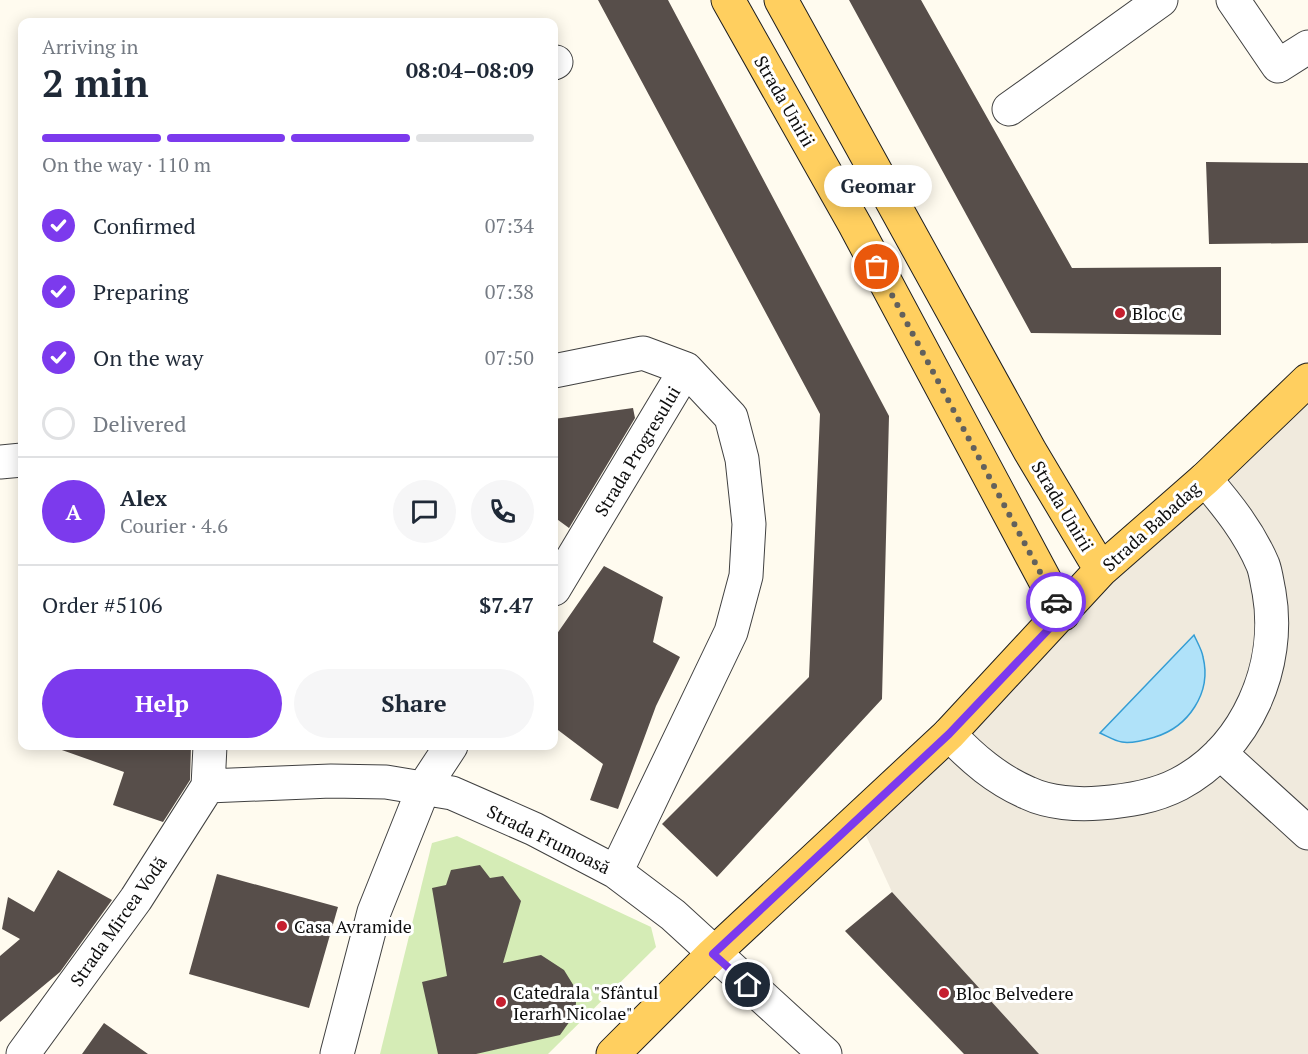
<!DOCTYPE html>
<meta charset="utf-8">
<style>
body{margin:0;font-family:"PT Serif",serif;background:#f6f6f7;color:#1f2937;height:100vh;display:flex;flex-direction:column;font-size:22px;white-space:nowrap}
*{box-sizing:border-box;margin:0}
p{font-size:20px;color:#747a83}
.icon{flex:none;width:33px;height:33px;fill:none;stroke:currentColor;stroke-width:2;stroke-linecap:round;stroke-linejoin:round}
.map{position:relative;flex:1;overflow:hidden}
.drawer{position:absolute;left:18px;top:18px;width:540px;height:732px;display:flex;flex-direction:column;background:#fff;border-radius:12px;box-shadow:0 3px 15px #0003}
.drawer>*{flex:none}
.pin{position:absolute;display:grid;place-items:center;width:51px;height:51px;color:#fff;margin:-26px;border:3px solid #fff;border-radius:50%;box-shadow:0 2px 6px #0007}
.courier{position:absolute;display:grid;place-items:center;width:60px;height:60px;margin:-30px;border:4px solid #7c3aed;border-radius:50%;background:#fff;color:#222;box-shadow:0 2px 8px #0007}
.bubble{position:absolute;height:42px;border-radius:21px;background:#fff;box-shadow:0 3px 15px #0003;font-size:20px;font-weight:600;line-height:42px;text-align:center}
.head em{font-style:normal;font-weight:600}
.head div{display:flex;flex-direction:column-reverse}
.head{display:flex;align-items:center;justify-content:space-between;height:102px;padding:0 24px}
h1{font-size:39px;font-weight:600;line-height:45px}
.bar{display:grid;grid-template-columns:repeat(4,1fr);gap:9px 6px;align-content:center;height:72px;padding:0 24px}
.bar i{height:8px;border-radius:4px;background:#e0e1e3}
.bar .on{background:#7c3aed}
.bar p{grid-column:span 4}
.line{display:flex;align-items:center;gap:15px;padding:0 24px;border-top:2px solid #e0e1e3}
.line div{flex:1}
.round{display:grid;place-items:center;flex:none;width:63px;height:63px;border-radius:32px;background:#f6f6f7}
ol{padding:0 24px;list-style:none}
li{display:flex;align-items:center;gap:18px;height:66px}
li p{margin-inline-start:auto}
li .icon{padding:6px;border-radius:50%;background:#7c3aed;color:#fff;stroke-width:4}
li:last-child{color:#747a83}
li i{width:33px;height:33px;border:3px solid #e0e1e3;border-radius:50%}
.action{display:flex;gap:12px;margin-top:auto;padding:12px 24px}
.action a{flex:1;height:69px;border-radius:36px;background:#7c3aed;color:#fff;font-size:24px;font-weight:600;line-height:69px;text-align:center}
.action a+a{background:#f6f6f7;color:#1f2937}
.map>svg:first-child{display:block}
.green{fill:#d5ecb6}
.plaza{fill:#f0eadd}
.water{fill:#b0e2f9;stroke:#349dd4;stroke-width:1.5}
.building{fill:#574e4a}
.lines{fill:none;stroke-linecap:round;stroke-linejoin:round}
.minor-casing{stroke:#414141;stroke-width:35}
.major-casing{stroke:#1f1f1f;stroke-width:35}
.minor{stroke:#fff;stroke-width:33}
.major{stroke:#ffcf5f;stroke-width:33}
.done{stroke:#62615d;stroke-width:6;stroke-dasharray:0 10.8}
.route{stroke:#7c3aed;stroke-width:8}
.poi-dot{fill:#c51f2f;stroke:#fff;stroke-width:2}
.labels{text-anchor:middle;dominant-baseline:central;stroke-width:6;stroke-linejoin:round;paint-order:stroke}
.street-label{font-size:18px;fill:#0e0e0e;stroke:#fff}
.poi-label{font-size:18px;fill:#0e0e0e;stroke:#fff;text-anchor:start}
</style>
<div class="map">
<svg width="1308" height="1054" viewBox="0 0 1308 1054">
<rect width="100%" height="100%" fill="#fffbef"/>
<path class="green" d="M 457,836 L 651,927 L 656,947 L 548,1054 L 380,1054 L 432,843 Z"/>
<path class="plaza" d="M 1308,380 L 1308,1054 L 1039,1054 L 892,892 L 858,818 Z"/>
<path class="water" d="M 1194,635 C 1197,642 1202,650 1203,657 C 1212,693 1188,727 1155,737 C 1145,740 1132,744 1122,742 C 1115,741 1107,736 1100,733 Z"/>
<path class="building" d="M 598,0 L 668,0 L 889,416 L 882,699 L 717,877 L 662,824 L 809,677 L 820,414 Z
M 849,0 L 921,0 L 1072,268 L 1221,267 L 1221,335 L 1031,333 Z
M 1206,162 L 1308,163 L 1308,243 L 1209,244 Z
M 633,408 L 635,418 L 569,528 L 554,517 L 554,419 Z
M 604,566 L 663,597 L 653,642 L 680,657 L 656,706 L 618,809 L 590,800 L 603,764 L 554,727 L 554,638 Z
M 60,746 L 191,746 L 190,780 L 163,822 L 113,805 L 124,772 L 59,749 Z
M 480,865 L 490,878 L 503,876 L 521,901 L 503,963 L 541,955 L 564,970 L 577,991 L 575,1014 L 560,1035 L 476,1054 L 438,1054 L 422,982 L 447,976 L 432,888 L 446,885 L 451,870 Z
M 58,870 L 112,900 L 60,972 L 0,1022 L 0,956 L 20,939 L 2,929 L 8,897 L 34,912 Z
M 217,874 L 338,907 L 309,1008 L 189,974 Z
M 892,892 L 1039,1054 L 964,1054 L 845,931 Z
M 104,1023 L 148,1054 L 82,1054 Z"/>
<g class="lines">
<g class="minor-casing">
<path id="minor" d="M 1233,0 L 1278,66 L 1308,47
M 554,63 L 556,62
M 1009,109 L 1161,0
M 554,371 L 643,353 L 686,369 L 731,417 L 742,459 L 749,524 L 746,576 L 731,632 L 616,872
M 0,462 L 22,460
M 554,589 L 686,369
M 949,734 C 973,759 996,779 1028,793 C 1049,803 1078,805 1100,803 C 1127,801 1154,797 1179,784 C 1247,748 1282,666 1269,592 C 1267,583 1266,573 1263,565 C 1249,532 1228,506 1205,479
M 1220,753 L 1308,833
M 208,786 L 331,781 L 386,782 L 452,793 L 534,829 L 616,872 L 673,915 L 825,1054
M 23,1054 L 136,899 L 208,786 L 210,746
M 337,1054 L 374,912 L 424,787 L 451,746"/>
</g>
<g class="major-casing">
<path id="major" d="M 728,0 L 855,225 L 1063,614
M 781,0 L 1030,451 L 1101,570
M 613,1054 L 713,954 L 949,734 L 1101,570 L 1205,479 L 1308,380"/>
</g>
<use href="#minor" class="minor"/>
<use href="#major" class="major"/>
</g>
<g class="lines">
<path class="done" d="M 877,267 L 1056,602"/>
<path class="route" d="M 748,985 L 713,954 L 949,734 L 1063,614 L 1056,602"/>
</g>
<g class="poi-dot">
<circle cx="1120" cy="313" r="6"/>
<circle cx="282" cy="926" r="6"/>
<circle cx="944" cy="993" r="6"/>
<circle cx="501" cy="1002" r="6"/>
</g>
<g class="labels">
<g class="street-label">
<text transform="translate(785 101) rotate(60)">Strada Unirii</text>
<text transform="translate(637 451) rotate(-59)">Strada Progresului</text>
<text transform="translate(1063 506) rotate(59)">Strada Unirii</text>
<text transform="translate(1151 526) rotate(-42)">Strada Babadag</text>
<text transform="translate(549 839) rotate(26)">Strada Frumoasă</text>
<text transform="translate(118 921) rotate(-55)">Strada Mircea Vodă</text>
</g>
<g class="poi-label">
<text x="1132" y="313">Bloc C</text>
<text x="294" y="926">Casa Avramide</text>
<text x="513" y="992">Catedrala "Sfântul<tspan x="513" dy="21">Ierarh Nicolae"</tspan></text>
<text x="956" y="993">Bloc Belvedere</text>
</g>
</g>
</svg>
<div class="pin" style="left:877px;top:267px;background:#ea580c"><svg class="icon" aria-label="bag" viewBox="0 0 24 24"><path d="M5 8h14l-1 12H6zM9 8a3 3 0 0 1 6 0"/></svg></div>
<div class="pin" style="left:748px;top:985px;background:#1f2937"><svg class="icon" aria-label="home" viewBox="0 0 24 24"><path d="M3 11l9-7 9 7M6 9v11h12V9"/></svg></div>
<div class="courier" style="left:1056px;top:602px"><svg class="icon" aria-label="car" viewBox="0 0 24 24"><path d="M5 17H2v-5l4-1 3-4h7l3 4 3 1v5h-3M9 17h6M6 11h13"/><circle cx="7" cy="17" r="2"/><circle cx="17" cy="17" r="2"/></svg></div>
<div class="bubble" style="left:824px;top:165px;width:108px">Geomar</div>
<section class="drawer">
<div class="head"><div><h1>2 min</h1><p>Arriving in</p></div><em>08:04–08:09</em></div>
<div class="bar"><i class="on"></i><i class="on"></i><i class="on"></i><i></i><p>On the way · 110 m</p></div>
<ol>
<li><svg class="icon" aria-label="check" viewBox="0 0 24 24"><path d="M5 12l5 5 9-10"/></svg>Confirmed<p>07:34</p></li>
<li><svg class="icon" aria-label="check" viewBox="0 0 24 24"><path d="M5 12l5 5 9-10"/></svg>Preparing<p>07:38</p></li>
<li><svg class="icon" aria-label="check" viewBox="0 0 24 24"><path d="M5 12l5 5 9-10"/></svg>On the way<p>07:50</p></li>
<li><i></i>Delivered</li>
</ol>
<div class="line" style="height:108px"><b class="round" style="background:#7c3aed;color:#fff">A</b><div><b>Alex</b><p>Courier · 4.6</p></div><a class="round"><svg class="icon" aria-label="chat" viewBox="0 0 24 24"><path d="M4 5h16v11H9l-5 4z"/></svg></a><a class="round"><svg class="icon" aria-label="phone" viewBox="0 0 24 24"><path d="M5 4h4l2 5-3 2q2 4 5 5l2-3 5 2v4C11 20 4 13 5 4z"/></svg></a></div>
<div class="line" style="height:78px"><div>Order #5106</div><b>$7.47</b></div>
<div class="action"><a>Help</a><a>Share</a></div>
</section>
</div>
